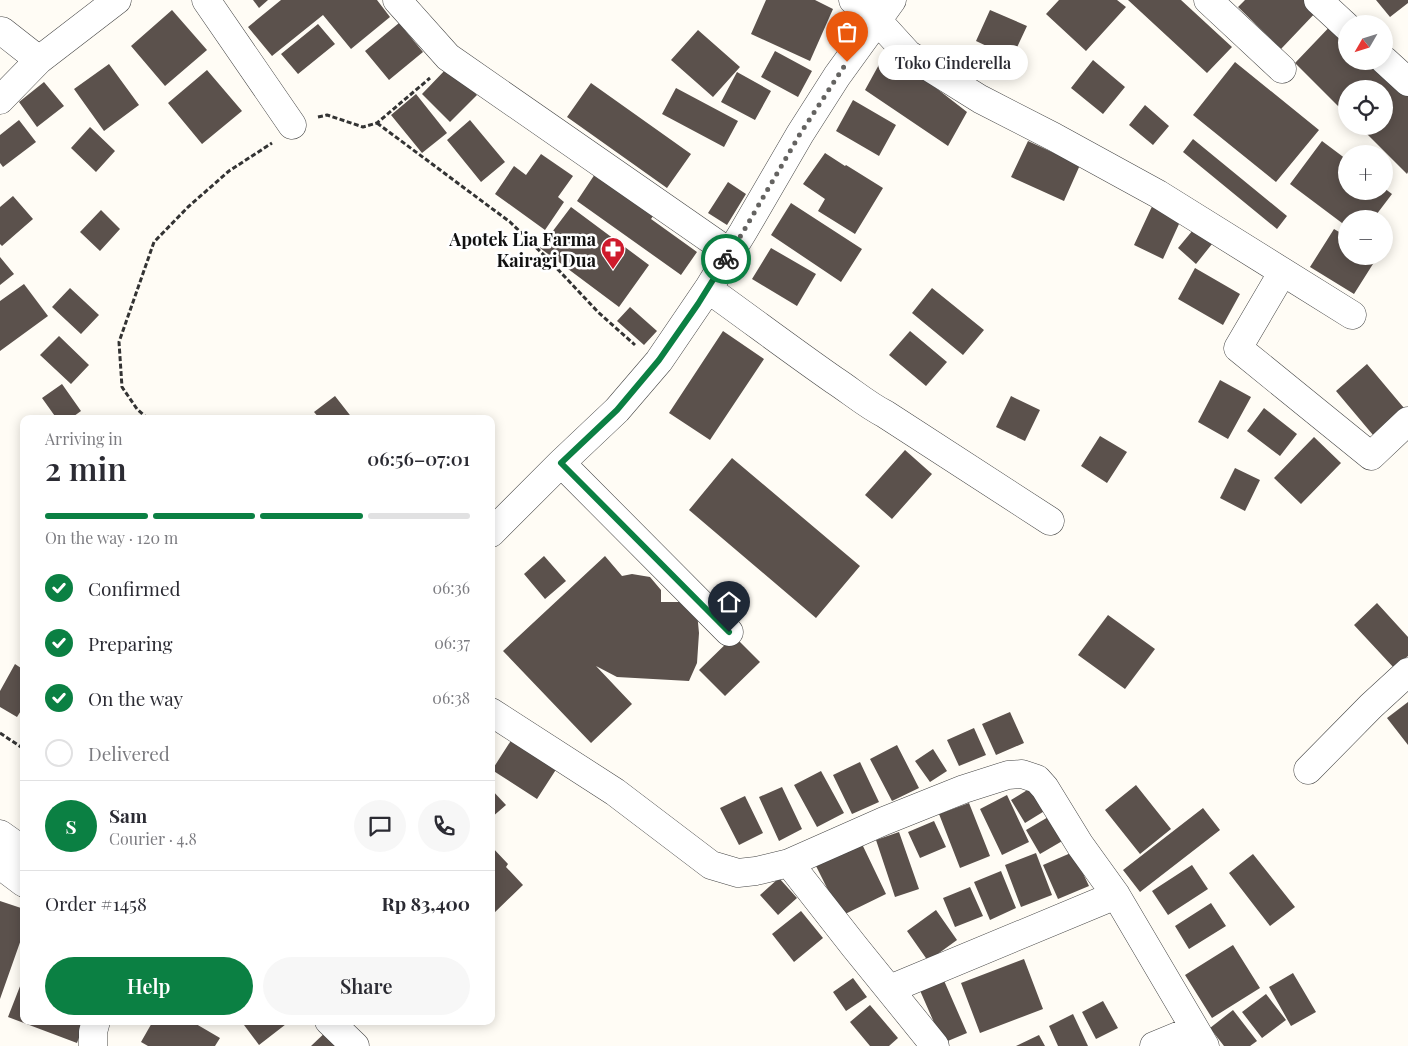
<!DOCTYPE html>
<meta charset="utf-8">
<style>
body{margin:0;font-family:"Playfair Display",serif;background:#f7f7f7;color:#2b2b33;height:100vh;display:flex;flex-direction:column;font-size:19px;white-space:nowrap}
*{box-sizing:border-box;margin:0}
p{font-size:16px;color:#7c7c81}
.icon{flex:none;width:28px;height:28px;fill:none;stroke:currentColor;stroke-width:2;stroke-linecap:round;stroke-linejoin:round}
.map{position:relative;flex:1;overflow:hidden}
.panel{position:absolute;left:20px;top:415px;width:475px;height:610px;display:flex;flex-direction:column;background:#fff;border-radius:10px;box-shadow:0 2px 12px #0003}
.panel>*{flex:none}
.needle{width:32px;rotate:231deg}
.buttons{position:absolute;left:1338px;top:15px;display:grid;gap:10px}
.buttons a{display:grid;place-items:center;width:55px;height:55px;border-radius:50%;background:#fff;box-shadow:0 2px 12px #0003;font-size:25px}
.pin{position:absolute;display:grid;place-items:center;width:42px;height:42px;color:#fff;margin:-51px -21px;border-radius:50% 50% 50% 0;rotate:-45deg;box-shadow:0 0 5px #0007}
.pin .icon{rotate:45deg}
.courier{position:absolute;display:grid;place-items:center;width:50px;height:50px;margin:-25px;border:4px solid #0b8043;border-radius:50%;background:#fff;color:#222;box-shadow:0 1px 6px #0007}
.bubble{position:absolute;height:35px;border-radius:18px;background:#fff;box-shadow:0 2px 12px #0003;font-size:16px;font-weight:600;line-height:35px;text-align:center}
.summary em{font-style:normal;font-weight:600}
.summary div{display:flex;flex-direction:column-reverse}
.summary{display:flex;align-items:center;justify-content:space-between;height:85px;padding:0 25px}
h1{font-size:32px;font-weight:600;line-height:38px}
.bar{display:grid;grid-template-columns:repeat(4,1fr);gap:8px 5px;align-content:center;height:60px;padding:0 25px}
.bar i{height:6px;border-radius:4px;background:#e1e1e2}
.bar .current{background:#0b8043}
.bar p{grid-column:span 4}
.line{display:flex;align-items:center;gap:12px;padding:0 25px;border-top:1px solid #e1e1e2}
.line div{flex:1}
.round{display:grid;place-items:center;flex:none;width:52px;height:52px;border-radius:26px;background:#f7f7f7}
ol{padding:0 25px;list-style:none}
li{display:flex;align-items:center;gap:15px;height:55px}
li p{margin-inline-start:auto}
li .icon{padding:5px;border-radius:50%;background:#0b8043;color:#fff;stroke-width:4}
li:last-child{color:#7c7c81}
li i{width:28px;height:28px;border:2px solid #e1e1e2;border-radius:50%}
.cta{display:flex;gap:10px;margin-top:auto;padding:10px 25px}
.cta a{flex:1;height:58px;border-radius:30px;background:#0b8043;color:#fff;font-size:20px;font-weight:600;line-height:58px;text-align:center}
.cta a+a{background:#f7f7f7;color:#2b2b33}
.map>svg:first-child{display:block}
.building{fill:#5b514c}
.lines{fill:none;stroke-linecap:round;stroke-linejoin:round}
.minor-casing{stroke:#444;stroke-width:29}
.path{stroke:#333;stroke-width:3;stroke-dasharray:5 2.5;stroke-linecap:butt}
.minor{stroke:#fff;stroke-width:28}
.done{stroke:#646361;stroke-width:5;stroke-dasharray:0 9}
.route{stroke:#0b8043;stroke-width:6}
.labels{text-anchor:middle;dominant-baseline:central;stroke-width:5;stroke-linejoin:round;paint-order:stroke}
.poi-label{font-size:18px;font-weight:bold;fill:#111;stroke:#fff;text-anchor:end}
</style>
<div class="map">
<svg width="1408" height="1046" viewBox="0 0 1408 1046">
<rect width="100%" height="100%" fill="#fffcf5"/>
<path class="building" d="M 253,0 L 268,0 L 259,8 Z
M 281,0 L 377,0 L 390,17 L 351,49 L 323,15 L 272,56 L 248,27 Z
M 766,0 L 815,0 L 833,9 L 810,61 L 751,34 Z
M 1059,0 L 1117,0 L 1126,7 L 1086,51 L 1046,14 Z
M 1128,0 L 1181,0 L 1232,47 L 1207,73 Z
M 1245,0 L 1310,0 L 1319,9 L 1281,49 L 1238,7 Z
M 1376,0 L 1408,0 L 1408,3 L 1390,17 Z
M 172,10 L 207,50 L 165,86 L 131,46 Z
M 990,10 L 1027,26 L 1012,58 L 976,41 Z
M 1337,19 L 1346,28 L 1346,61 L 1379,61 L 1408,90 L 1408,172 L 1407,174 L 1359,126 L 1384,126 L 1384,89 L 1346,89 L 1346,114 L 1295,63 Z
M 399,23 L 423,52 L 389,80 L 365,51 Z
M 318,24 L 335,44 L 298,74 L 281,54 Z
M 698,30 L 740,67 L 713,97 L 671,60 Z
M 887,50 L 967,112 L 948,146 L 865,90 Z
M 775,51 L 812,71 L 798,97 L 761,77 Z
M 1093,60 L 1125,87 L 1103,114 L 1071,88 Z
M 1235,62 L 1319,130 L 1276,182 L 1193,115 Z
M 109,64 L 139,105 L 104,131 L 74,89 Z
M 448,67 L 477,95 L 450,122 L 422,94 Z
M 207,70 L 242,111 L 202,144 L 168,103 Z
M 737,72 L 771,91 L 755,120 L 721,102 Z
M 44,82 L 64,106 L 37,127 L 19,102 Z
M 591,83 L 691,154 L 667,188 L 567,117 Z
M 676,88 L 738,121 L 724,147 L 662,114 Z
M 416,94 L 447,133 L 422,153 L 391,115 Z
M 853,100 L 896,125 L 879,156 L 836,131 Z
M 1145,105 L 1169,126 L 1153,145 L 1129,125 Z
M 19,120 L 36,142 L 3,167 L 0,163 L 0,135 Z
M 470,120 L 505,162 L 481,182 L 447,140 Z
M 90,127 L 115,151 L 96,172 L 71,148 Z
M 1193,139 L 1287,216 L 1277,229 L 1183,152 Z
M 1028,141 L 1080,165 L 1064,201 L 1011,177 Z
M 1322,141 L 1346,159 L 1346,191 L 1384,191 L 1384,188 L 1392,194 L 1373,219 L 1346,219 L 1346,226 L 1290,184 Z
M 825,153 L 845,166 L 846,165 L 883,188 L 855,234 L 818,211 L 825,199 L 803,184 Z
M 541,154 L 573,176 L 558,197 L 564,202 L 545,230 L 495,194 L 514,166 L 526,175 Z
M 599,168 L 658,209 L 651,219 L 697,252 L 681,275 L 577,201 Z
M 728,182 L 746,194 L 727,225 L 708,213 Z
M 13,196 L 33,219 L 2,246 L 0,244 L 0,207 Z
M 1155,200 L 1184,213 L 1163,259 L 1134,245 Z
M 791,203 L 862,249 L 841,282 L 771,235 Z
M 571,207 L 649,265 L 619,307 L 540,248 Z
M 101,210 L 120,229 L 100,251 L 80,232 Z
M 1198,224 L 1216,239 L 1196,264 L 1178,248 Z
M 1334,229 L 1346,236 L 1346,256 L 1378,256 L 1354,294 L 1310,267 Z
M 771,248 L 816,274 L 797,306 L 752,279 Z
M 0,257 L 14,274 L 0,285 Z
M 1195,268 L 1240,294 L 1223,325 L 1178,299 Z
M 24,284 L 48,316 L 0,351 L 0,301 Z
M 70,288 L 99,315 L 81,334 L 52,307 Z
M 932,288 L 984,330 L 963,355 L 912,313 Z
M 630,307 L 657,331 L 644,345 L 617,321 Z
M 723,331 L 764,359 L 710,440 L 669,413 Z
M 910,331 L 947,362 L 926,386 L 889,355 Z
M 59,336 L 89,365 L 71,384 L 40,355 Z
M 1367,364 L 1404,408 L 1373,435 L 1336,391 Z
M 1220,380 L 1251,397 L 1228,439 L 1198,422 Z
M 62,384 L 81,411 L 70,419 L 57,419 L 42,398 Z
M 335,396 L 353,419 L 320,419 L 314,412 Z
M 1011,396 L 1040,410 L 1025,441 L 996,427 Z
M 1264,408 L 1297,434 L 1280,456 L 1247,431 Z
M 1100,436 L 1127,452 L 1107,483 L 1081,466 Z
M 1314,437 L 1341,463 L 1301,504 L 1274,478 Z
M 905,450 L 932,474 L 892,519 L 865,495 Z
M 732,458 L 860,566 L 816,618 L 689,510 Z
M 1235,468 L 1260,480 L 1245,511 L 1220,498 Z
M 544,556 L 566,581 L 545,599 L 524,574 Z
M 605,556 L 622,576 L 632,574 L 650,577 L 661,590 L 661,602 L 696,602 L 699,633 L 697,663 L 689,681 L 617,677 L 596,666 L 632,704 L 591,743 L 503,651 Z
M 1377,603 L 1408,637 L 1408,656 L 1394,668 L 1354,625 Z
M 1108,615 L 1155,649 L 1125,689 L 1078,655 Z
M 734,636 L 760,662 L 725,696 L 699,670 Z
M 15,664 L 24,670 L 24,706 L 17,717 L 0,707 L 0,691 Z
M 1408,702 L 1408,745 L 1387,718 Z
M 1010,712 L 1024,743 L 996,755 L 982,724 Z
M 974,728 L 986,755 L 959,766 L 947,740 Z
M 512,739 L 557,768 L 537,799 L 492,770 Z
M 897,745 L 919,788 L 892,801 L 870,759 Z
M 933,749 L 947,771 L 930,782 L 915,761 Z
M 860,762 L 879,802 L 852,814 L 833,775 Z
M 821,771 L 844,813 L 817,827 L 794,785 Z
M 1037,784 L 1051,807 L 1025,823 L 1011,800 Z
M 1136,785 L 1171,829 L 1140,854 L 1105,810 Z
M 782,787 L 802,829 L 779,841 L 759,797 Z
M 491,789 L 506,805 L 491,818 Z
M 1007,795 L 1029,842 L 1002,855 L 980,809 Z
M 745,796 L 763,833 L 739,845 L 720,808 Z
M 969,803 L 990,856 L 960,868 L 939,814 Z
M 1203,808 L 1220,830 L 1140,892 L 1123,870 Z
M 1050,816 L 1064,840 L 1040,854 L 1026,830 Z
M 934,821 L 946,847 L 920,858 L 908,832 Z
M 899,832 L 919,889 L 895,897 L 876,840 Z
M 862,844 L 886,894 L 841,916 L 816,866 Z
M 491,846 L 508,864 L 506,867 L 523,885 L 491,916 Z
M 1073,852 L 1089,886 L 1058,899 L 1043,865 Z
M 1036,853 L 1052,895 L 1021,907 L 1005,865 Z
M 1253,854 L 1295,907 L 1270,926 L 1229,873 Z
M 1192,865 L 1208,889 L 1168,915 L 1152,891 Z
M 1001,871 L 1016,908 L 990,920 L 974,882 Z
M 779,878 L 797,898 L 778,915 L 760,895 Z
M 970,887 L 983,916 L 955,927 L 943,898 Z
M 0,901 L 24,909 L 24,931 L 0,999 Z
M 1211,903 L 1226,926 L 1189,949 L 1175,926 Z
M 936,910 L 957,940 L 928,961 L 907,931 Z
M 801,911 L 823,938 L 794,962 L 772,934 Z
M 1233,945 L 1260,988 L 1212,1018 L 1185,975 Z
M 1024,959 L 1043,1009 L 980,1033 L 961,983 Z
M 1293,973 L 1316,1012 L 1291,1026 L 1269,987 Z
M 24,976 L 24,1021 L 85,1021 L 77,1043 L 8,1017 Z
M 942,976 L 967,1033 L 943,1043 L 918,986 Z
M 853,978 L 867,997 L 846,1011 L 833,992 Z
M 1266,994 L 1286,1020 L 1262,1038 L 1242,1012 Z
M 1103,1001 L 1118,1028 L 1096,1039 L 1082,1012 Z
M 870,1005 L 898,1038 L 889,1046 L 870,1046 L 850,1022 Z
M 1233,1010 L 1257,1041 L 1250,1046 L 1224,1046 L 1210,1028 Z
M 1073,1014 L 1088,1046 L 1058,1046 L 1049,1026 Z
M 153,1021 L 191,1021 L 220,1038 L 215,1046 L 148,1046 L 141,1042 Z
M 241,1021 L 290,1021 L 259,1045 Z
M 330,1028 L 347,1046 L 311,1046 Z
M 1039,1035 L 1045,1046 L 1016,1046 Z"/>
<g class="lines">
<g class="minor-casing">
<path id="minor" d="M 206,0 L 292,125
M 397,0 L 448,57 L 730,253
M 853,0 L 877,20 L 908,54 L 980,99 L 1054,137 L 1158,194 L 1352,315
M 1208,0 L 1282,69
M 1318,0 L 1346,26
M 2,31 L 39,60
M 1384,60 L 1408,82
M 0,100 L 39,60 L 117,0
M 1282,273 L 1238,348 L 1371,456 L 1408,421
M 708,289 C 750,319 791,350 834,380 C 851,391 867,405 885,414 L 1050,521
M 561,463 L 729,632
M 491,533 L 561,463 L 617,410 L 659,361 L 708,289 L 743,232 L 800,134 L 837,76 L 892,0
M 491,712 L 615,792 L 711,865 L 738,873 L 756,871 L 789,863 L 884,821 L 964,789 L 1008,775 L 1022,774 L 1037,779 L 1045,788 L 1080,845 L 1116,895 L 1205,1046
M 1308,770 L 1371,706 L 1408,672
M 0,834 L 24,851
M 789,863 L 854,946 L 935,1046
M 0,865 L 24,883
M 890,989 L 1116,895
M 329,1021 L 355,1046
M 93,1046 L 93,1032 L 96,1021
M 1154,1046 L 1195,1029"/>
</g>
<path class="path" d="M 318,117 L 327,115 L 363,127 L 377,123 L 430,78
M 377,123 L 510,222 L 550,261 L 598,312 L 635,345
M 148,419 L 137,409 L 122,387 L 119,342 L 154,242 L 188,207 L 229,171 L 272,143
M 0,733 L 24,749"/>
<use href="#minor" class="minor"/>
</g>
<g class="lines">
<path class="done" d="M 726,259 L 743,232 L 800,134 L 847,62"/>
<path class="route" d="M 726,259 L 698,304 L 659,360 L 617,410 L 561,463 L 729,632"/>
</g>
<defs>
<g id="pharmacy-pin" transform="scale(1.25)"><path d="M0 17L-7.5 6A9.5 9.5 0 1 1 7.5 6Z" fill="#cf1b2c" stroke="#fff"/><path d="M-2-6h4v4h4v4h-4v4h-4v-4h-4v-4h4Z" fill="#fff"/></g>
</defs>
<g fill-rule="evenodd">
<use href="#pharmacy-pin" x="613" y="249"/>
</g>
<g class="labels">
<g class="poi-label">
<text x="596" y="239">Apotek Lia Farma<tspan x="596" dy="21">Kairagi Dua</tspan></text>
</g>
</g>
</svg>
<div class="buttons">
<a><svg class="needle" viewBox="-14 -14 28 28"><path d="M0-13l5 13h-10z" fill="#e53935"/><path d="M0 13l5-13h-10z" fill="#7c7c81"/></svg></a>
<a><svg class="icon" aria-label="locate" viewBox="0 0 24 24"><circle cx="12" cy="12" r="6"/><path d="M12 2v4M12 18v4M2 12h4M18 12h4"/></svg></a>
<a>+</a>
<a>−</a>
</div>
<div class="pin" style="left:847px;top:62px;background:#ea580c"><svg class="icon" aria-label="bag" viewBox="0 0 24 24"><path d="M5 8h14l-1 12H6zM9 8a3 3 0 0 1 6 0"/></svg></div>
<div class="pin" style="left:729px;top:632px;background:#1f2937"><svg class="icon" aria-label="home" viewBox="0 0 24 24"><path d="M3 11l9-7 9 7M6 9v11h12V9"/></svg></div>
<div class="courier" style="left:726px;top:259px"><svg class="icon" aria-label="bike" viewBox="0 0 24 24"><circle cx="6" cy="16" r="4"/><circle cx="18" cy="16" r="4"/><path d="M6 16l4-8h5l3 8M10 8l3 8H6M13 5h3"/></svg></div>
<div class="bubble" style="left:878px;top:45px;width:150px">Toko Cinderella</div>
<section class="panel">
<div class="summary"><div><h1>2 min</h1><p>Arriving in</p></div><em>06:56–07:01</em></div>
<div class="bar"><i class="current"></i><i class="current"></i><i class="current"></i><i></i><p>On the way · 120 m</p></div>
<ol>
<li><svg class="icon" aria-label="check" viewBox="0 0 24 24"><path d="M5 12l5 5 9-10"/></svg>Confirmed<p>06:36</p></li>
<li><svg class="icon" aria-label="check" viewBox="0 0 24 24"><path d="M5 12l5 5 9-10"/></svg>Preparing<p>06:37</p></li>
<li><svg class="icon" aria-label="check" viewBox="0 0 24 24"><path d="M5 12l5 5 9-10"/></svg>On the way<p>06:38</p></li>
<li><i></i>Delivered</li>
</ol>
<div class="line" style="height:90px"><b class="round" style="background:#0b8043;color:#fff">S</b><div><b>Sam</b><p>Courier · 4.8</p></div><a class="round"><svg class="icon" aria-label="chat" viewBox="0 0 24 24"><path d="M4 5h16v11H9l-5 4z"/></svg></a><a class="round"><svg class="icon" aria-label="phone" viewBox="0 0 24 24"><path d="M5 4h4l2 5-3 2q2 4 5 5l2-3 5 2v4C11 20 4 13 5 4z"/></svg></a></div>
<div class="line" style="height:65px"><div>Order #1458</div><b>Rp 83,400</b></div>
<div class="cta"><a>Help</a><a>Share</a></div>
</section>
</div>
